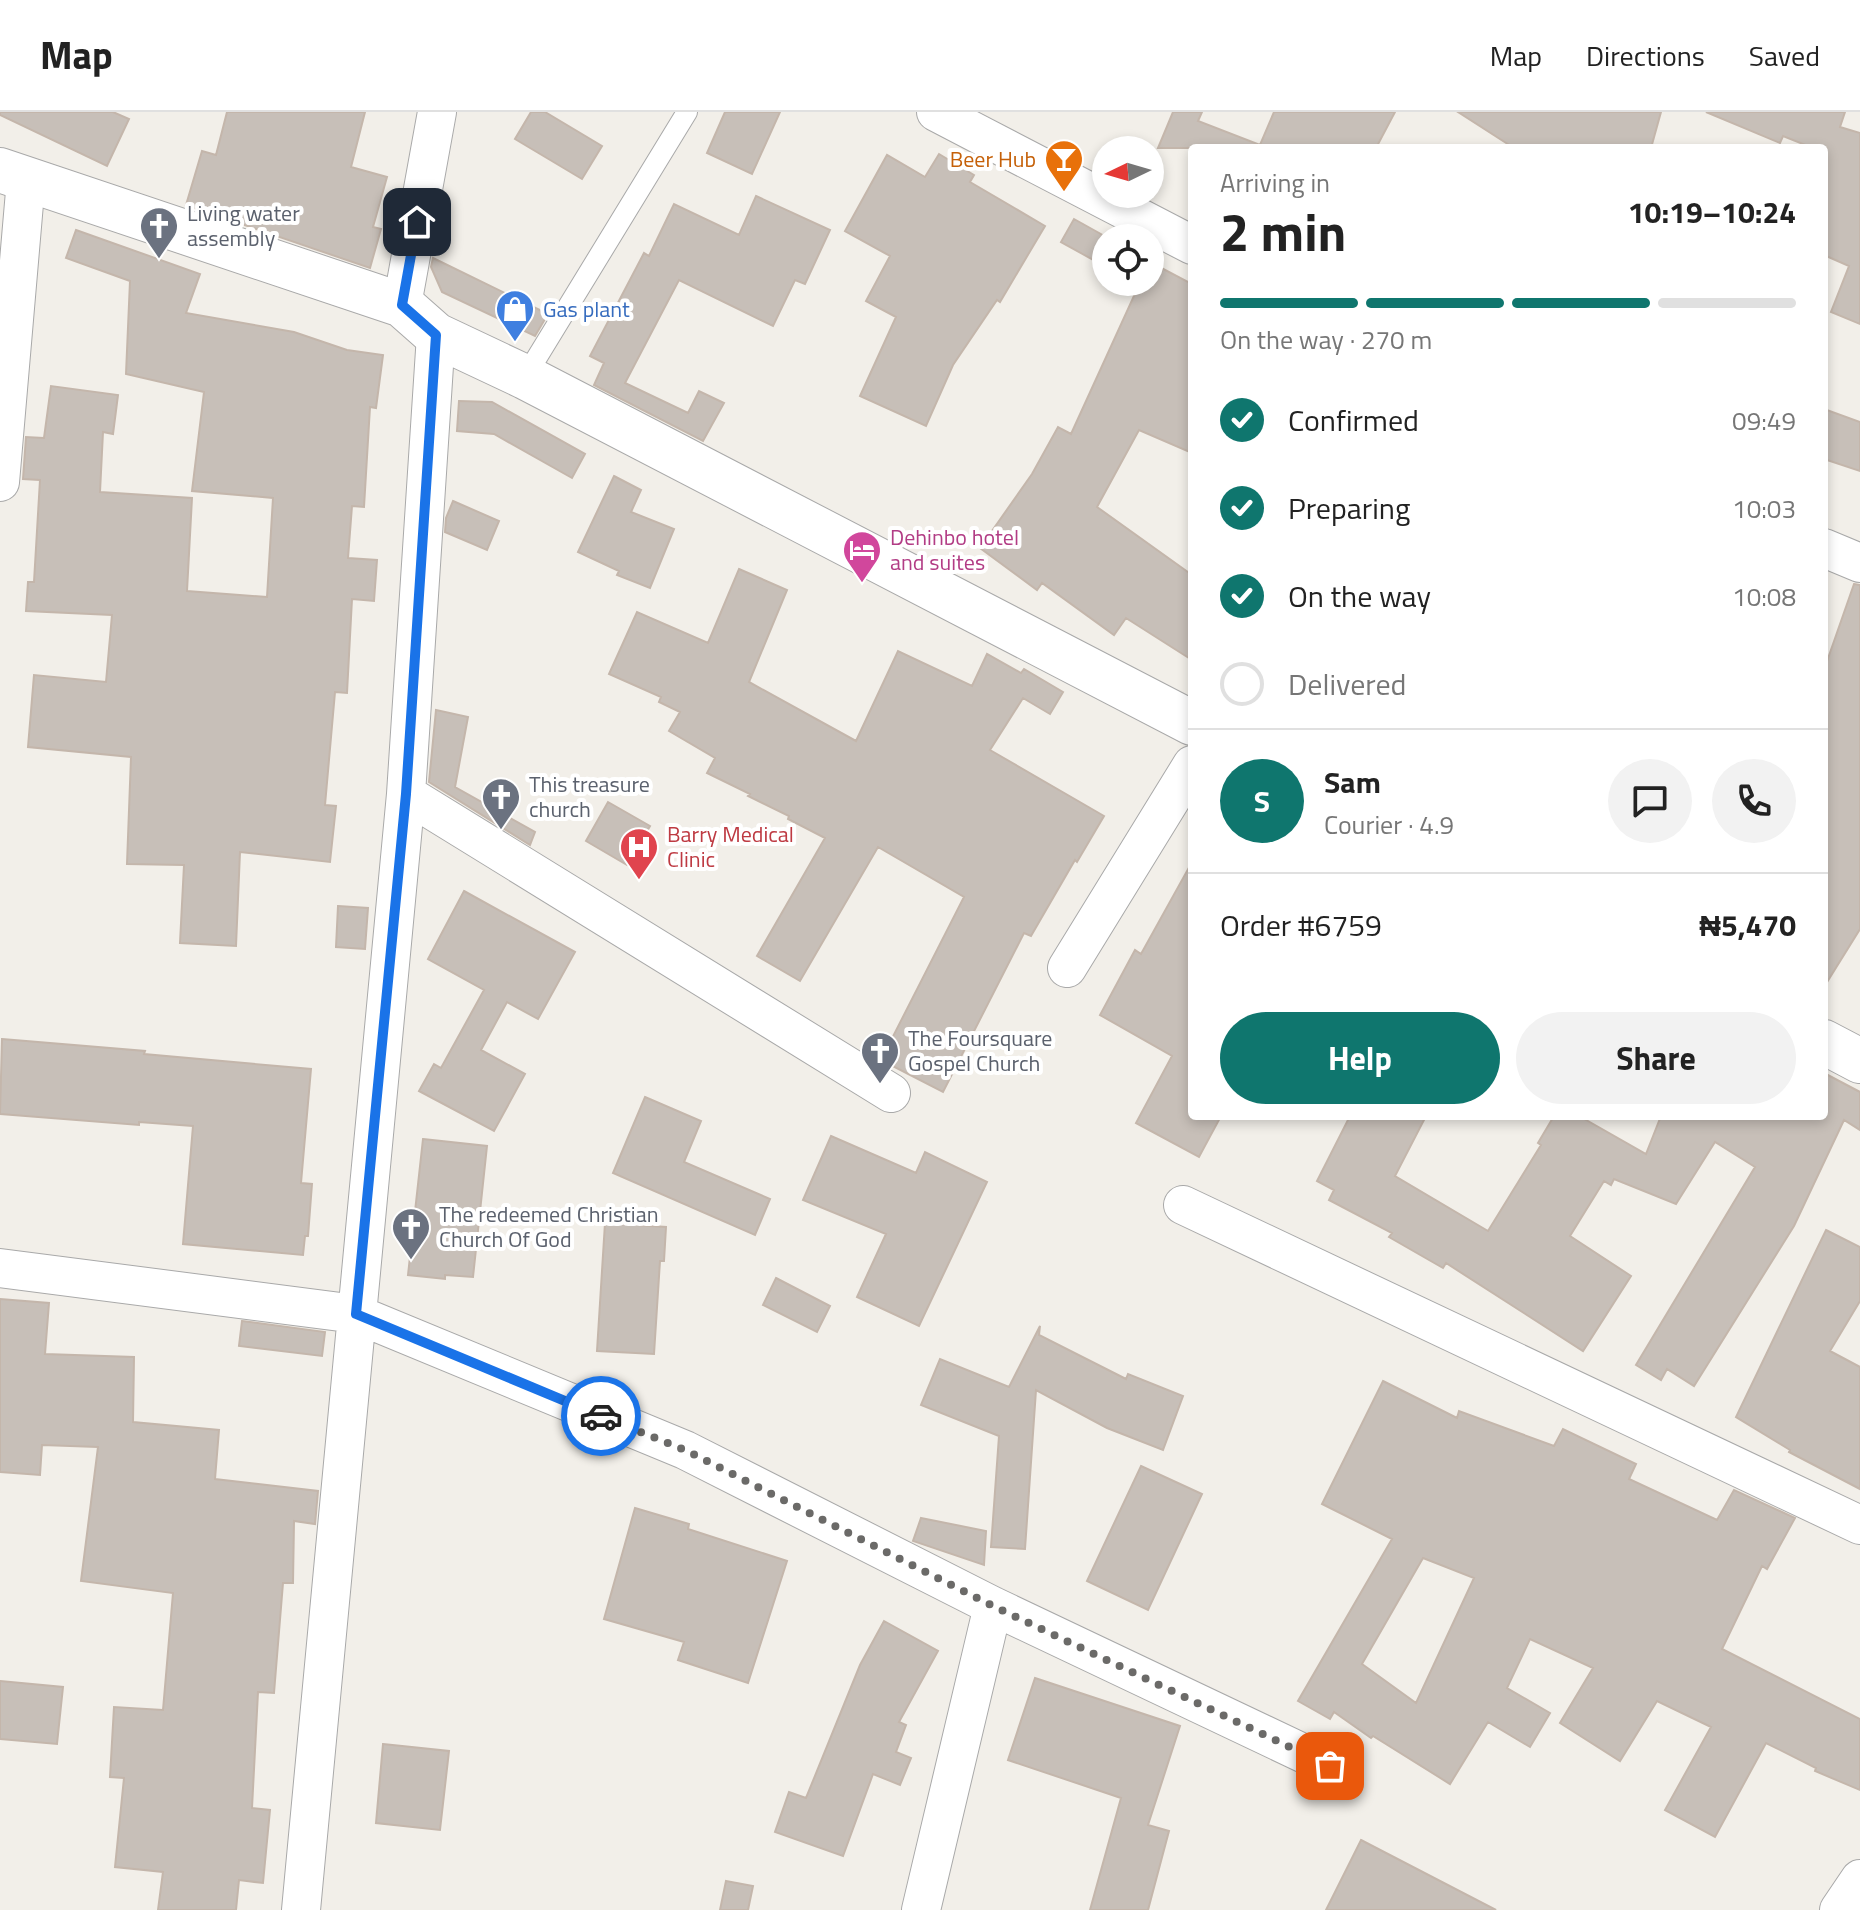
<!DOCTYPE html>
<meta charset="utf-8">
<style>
body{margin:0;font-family:"Titillium Web",sans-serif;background:#f2f2f2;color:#222;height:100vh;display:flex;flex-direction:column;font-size:30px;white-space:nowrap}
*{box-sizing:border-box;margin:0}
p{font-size:26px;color:#767676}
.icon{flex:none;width:44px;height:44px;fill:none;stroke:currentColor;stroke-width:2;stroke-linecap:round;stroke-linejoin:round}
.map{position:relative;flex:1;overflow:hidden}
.details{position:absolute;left:1188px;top:32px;width:640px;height:976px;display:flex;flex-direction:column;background:#fff;border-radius:8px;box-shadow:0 4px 12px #0003}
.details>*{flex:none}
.needle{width:52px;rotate:265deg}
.fabs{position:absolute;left:1092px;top:24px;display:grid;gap:16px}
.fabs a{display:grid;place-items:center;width:72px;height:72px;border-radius:50%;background:#fff;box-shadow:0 4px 12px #0003;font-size:40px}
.pin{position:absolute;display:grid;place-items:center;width:68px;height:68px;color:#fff;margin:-34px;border-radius:16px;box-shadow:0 4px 12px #0006}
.courier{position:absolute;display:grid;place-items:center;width:80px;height:80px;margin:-40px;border:6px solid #1a73e8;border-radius:50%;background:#fff;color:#222;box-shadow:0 2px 10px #0007}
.summary em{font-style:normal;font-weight:700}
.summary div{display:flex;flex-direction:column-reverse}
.summary{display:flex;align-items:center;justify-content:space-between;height:136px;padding:0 32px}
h1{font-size:52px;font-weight:700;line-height:60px}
.bar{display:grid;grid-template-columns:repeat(4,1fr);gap:12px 8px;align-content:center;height:96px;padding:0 32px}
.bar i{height:10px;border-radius:6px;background:#e0e0e0}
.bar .selected{background:#0f766e}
.bar p{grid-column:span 4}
.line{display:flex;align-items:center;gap:20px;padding:0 32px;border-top:2px solid #e0e0e0}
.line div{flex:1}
.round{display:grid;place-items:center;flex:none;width:84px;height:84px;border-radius:42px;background:#f2f2f2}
ol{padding:0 32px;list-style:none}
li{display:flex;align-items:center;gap:24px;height:88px}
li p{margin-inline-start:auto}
li .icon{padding:8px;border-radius:50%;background:#0f766e;color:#fff;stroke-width:4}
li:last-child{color:#767676}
li i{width:44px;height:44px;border:4px solid #e0e0e0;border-radius:50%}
.action{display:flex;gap:16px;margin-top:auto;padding:16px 32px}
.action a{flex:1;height:92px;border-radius:48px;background:#0f766e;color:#fff;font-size:32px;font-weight:700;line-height:92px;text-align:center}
.action a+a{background:#f2f2f2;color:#222}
header{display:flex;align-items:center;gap:48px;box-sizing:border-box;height:112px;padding:0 40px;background:#fff;border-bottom:2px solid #e0e0e0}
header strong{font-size:38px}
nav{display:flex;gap:44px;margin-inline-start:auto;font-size:28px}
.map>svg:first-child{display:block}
.building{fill:#c7bfb8;stroke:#c4b6ab;stroke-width:2;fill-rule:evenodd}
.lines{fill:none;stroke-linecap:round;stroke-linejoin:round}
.service-casing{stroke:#a9a9a9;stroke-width:22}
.minor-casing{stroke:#a9a9a9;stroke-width:40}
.tertiary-casing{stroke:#a9a9a9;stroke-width:46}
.service{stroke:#fff;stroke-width:20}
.minor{stroke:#fff;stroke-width:38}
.tertiary{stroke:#fff;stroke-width:44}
.done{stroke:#6b6a68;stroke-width:8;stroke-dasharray:0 14.4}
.route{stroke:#1a73e8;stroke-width:10}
.labels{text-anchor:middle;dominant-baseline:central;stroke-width:8;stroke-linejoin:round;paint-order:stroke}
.food-label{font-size:22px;fill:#c56008;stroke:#fff;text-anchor:end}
.worship-label{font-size:22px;fill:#5b616d;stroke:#fff;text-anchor:start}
.shop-label{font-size:22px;fill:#366cbe;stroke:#fff;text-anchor:start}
.hotel-label{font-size:22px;fill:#b23c85;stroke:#fff;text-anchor:start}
.health-label{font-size:22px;fill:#be3a42;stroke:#fff;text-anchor:start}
</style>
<header>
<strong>Map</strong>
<nav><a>Map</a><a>Directions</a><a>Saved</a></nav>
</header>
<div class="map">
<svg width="1860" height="1798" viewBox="0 0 1860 1798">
<rect width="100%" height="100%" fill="#f2efe9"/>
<path class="building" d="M 0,0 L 113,0 L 129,7 L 107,54 L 0,3 Z
M 227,0 L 365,0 L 351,55 L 387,65 L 373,115 L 381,117 L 370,156 L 186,93 L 202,39 L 216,43 Z
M 531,0 L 545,0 L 602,34 L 582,67 L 515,27 Z
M 725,0 L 780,0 L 752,62 L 707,41 Z
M 1173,0 L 1202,0 L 1198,9 L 1260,33 L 1274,0 L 1395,0 L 1376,36 L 1158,36 Z
M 1458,0 L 1661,0 L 1651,36 L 1514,36 Z
M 1706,0 L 1845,0 L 1840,15 L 1860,21 L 1860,212 L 1831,200 L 1849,154 L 1824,143 L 1824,36 L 1813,36 L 1783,24 L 1780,31 Z
M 939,42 L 974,63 L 970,70 L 1045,114 L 1000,190 L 997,188 L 953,253 L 926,314 L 860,284 L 896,205 L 866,189 L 890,144 L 845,119 L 887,43 L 925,65 Z
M 756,84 L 830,118 L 805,172 L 795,168 L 773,214 L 679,168 L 625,271 L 688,301 L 699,279 L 724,291 L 703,329 L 594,273 L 604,251 L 590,244 L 644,141 L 649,144 L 674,92 L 739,123 Z
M 1074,107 L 1108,126 L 1106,155 L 1061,130 Z
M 76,118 L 200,162 L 186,201 L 294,220 L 347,238 L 383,243 L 376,296 L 370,295 L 364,395 L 352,394 L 348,446 L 377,448 L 374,489 L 352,487 L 347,581 L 335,580 L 325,693 L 336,694 L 330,750 L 240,740 L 236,834 L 180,831 L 184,753 L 127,752 L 131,645 L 28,635 L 34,563 L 106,570 L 112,503 L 26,499 L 28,470 L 34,470 L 40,368 L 23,367 L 26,325 L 44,326 L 51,274 L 118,283 L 113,322 L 103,320 L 100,380 L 192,386 L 187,479 L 267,485 L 273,386 L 192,379 L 204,280 L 126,262 L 130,169 L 66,146 Z
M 433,146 L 548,202 L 535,224 L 442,180 L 431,155 Z
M 1150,150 L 1192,172 L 1192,341 L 1139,318 L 1097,395 L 1192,463 L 1192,548 L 1126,506 L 1114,523 L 1042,471 L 1037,478 L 980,436 L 1032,362 L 1058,315 L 1071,322 L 1139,173 L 1133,170 L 1150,170 Z
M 459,289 L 492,290 L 585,342 L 572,366 L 494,322 L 457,319 Z
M 1824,297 L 1860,310 L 1860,359 L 1824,347 Z
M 614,364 L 641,378 L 631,400 L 674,417 L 650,476 L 617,463 L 619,459 L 578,440 Z
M 453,389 L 499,409 L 487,438 L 445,420 L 446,406 Z
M 739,457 L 787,478 L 749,570 L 856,629 L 898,539 L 972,574 L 987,542 L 1021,561 L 1024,557 L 1063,580 L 1050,602 L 1023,586 L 990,638 L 1104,704 L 1077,750 L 1075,748 L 1031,824 L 1024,821 L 943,980 L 881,948 L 964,785 L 878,735 L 800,869 L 757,844 L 825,726 L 788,707 L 789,704 L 748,684 L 750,682 L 707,661 L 715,646 L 669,619 L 680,600 L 659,590 L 661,585 L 609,562 L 637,500 L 708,531 Z
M 1854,472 L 1860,473 L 1860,817 L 1824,875 L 1824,558 Z
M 436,598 L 468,605 L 455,675 L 535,720 L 530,733 L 429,670 Z
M 608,690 L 650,714 L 627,753 L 586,729 Z
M 1192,750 L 1192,1004 L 1221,1004 L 1199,1045 L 1136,1011 L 1172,944 L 1100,903 L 1135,838 L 1141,842 Z
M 464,779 L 575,840 L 538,907 L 507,890 L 481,938 L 525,962 L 494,1019 L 419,979 L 434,952 L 441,956 L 484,878 L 428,847 Z
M 338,794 L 368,796 L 365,837 L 336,835 Z
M 2,927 L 145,939 L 144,942 L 311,957 L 301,1071 L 312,1072 L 308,1124 L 305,1124 L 303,1143 L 183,1132 L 193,1014 L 139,1010 L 139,1013 L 0,1002 Z
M 1824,961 L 1860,980 L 1860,1018 L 1844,1008 L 1794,1114 L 1694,1274 L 1667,1257 L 1661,1268 L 1636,1253 L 1755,1055 L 1715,1030 L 1676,1092 L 1614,1067 L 1611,1073 L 1604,1069 L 1570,1124 L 1631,1164 L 1583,1239 L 1446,1151 L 1443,1156 L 1389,1125 L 1392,1121 L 1329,1088 L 1334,1078 L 1317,1069 L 1350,1004 L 1426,1004 L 1395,1064 L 1488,1119 L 1541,1033 L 1538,1031 L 1554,1004 L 1579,1004 L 1646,1042 L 1661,1004 L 1824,1004 Z
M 645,985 L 701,1009 L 684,1050 L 770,1087 L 755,1123 L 613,1061 Z
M 831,1024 L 916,1061 L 925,1040 L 987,1070 L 919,1214 L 857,1185 L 886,1122 L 803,1088 Z
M 423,1027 L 487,1034 L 473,1165 L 445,1163 L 445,1167 L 408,1163 Z
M 605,1111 L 666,1115 L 664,1149 L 660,1149 L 654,1242 L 597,1239 Z
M 1826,1118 L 1860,1135 L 1860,1189 L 1830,1239 L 1860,1255 L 1860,1377 L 1789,1340 L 1790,1338 L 1736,1305 Z
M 776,1166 L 830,1194 L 817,1220 L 763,1193 Z
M 0,1187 L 49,1191 L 45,1242 L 134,1245 L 133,1310 L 219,1318 L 215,1367 L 318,1379 L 315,1412 L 294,1409 L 293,1471 L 283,1471 L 274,1581 L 258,1580 L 252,1696 L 270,1698 L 263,1771 L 239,1768 L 236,1798 L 158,1798 L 163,1760 L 115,1755 L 124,1666 L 110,1665 L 114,1595 L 163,1598 L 173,1481 L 81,1469 L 98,1335 L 42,1333 L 40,1363 L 0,1360 Z
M 242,1209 L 325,1220 L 322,1244 L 239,1234 Z
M 1040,1214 L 1039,1223 L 1126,1267 L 1128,1262 L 1183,1284 L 1163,1338 L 1107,1316 L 1036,1278 L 1025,1437 L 991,1435 L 999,1324 L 921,1293 L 940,1247 L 1009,1275 Z
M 1383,1269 L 1457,1306 L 1459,1299 L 1554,1334 L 1563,1317 L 1636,1352 L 1629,1367 L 1717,1408 L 1734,1378 L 1795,1406 L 1767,1457 L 1762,1454 L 1722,1537 L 1860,1607 L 1860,1678 L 1815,1659 L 1816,1656 L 1766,1631 L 1715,1725 L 1665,1698 L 1711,1615 L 1657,1589 L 1620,1649 L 1560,1611 L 1593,1556 L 1530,1527 L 1507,1576 L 1550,1601 L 1530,1635 L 1488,1610 L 1450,1672 L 1373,1624 L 1371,1626 L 1334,1600 L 1330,1607 L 1298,1589 L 1392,1427 L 1322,1392 ZM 1423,1446 L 1474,1466 L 1416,1591 L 1362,1552 Z
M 1141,1354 L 1202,1382 L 1148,1498 L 1087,1469 Z
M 635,1396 L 689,1412 L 688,1417 L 787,1449 L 748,1571 L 678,1548 L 684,1530 L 604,1507 Z
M 921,1406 L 986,1419 L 984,1453 L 913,1429 Z
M 884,1509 L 938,1539 L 899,1610 L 906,1613 L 896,1640 L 911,1646 L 900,1673 L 873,1662 L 843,1744 L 775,1720 L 789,1680 L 806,1686 L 860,1553 Z
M 1035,1566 L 1180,1614 L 1148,1713 L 1169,1719 L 1148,1798 L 1090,1798 L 1121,1686 L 1008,1648 Z
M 0,1569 L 63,1575 L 57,1632 L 0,1627 Z
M 383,1632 L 449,1639 L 440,1718 L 376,1711 Z
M 1361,1728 L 1496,1798 L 1326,1798 Z
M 726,1769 L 753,1774 L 748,1798 L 720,1798 Z"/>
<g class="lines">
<g class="service-casing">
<path id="service" d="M 525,265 L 687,0"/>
</g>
<g class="minor-casing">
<path id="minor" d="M 936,0 L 1192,133
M 402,193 L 437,0
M 0,370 L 26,68
M 1824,436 L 1860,451
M 406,682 L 891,981
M 1067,856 L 1192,653
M 1183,1093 L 1860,1413
M 0,1156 L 356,1202 L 685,1338 L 993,1494 L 1330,1654
M 301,1798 L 406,682 L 436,223
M 921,1798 L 993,1494
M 1839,1798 L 1860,1767"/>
</g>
<g class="tertiary-casing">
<path id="tertiary" d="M 0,58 L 402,193 L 436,223 L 525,265 L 1192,611
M 1824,930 L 1860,949"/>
</g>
<use href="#service" class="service"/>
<use href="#minor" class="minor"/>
<use href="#tertiary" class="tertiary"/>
</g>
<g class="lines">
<path class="done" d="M 601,1304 L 685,1338 L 993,1494 L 1330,1654"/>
<path class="route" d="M 417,110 L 402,193 L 436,223 L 406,682 L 356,1202 L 601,1304"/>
</g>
<defs>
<g id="bar-pin" transform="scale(2)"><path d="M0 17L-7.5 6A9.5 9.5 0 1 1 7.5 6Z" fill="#e8710a" stroke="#fff"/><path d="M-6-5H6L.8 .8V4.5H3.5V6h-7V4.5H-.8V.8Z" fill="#fff"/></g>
<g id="church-pin" transform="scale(2)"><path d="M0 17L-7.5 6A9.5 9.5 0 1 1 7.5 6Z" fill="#6b7280" stroke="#fff"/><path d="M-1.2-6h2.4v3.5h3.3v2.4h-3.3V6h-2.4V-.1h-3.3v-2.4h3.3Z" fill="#fff"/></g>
<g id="shop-pin" transform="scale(2)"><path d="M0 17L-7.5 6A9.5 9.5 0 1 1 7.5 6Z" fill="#3f7fe0" stroke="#fff"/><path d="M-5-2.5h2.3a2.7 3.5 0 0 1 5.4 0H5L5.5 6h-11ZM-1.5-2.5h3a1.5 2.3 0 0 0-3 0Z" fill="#fff"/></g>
<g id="hotel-pin" transform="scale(2)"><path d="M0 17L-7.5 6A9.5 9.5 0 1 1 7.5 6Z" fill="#d1479c" stroke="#fff"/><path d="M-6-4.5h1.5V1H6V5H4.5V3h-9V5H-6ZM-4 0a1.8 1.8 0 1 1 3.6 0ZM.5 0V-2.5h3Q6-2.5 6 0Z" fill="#fff"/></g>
<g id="hospital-pin" transform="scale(2)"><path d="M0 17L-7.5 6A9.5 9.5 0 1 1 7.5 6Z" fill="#e0444e" stroke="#fff"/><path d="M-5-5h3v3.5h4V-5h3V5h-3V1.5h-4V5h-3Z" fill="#fff"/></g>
</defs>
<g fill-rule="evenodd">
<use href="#bar-pin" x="1064" y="47"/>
<use href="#church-pin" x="159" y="114"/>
<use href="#shop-pin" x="515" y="197"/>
<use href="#hotel-pin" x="862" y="438"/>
<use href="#church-pin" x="501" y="685"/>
<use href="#hospital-pin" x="639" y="735"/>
<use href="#church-pin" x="880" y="939"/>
<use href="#church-pin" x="411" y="1115"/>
</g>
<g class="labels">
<g class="food-label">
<text x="1036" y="47">Beer Hub</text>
</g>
<g class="worship-label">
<text x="187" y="101">Living water<tspan x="187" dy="25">assembly</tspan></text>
<text x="529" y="672">This treasure<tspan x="529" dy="25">church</tspan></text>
<text x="908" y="926">The Foursquare<tspan x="908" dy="25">Gospel Church</tspan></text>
<text x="439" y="1102">The redeemed Christian<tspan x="439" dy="25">Church Of God</tspan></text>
</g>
<g class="shop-label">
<text x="543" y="197">Gas plant</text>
</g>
<g class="hotel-label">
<text x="890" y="425">Dehinbo hotel<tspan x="890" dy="25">and suites</tspan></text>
</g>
<g class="health-label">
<text x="667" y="722">Barry Medical<tspan x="667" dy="25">Clinic</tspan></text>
</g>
</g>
</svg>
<div class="fabs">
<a><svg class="needle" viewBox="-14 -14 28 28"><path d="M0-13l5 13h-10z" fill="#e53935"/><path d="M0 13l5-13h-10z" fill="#767676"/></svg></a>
<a><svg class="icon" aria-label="locate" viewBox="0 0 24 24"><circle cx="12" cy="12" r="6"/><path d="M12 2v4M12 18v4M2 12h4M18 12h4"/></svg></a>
</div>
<div class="pin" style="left:1330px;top:1654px;background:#ea580c"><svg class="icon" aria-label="bag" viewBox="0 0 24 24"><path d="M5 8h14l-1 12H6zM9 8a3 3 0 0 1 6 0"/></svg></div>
<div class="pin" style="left:417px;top:110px;background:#1f2937"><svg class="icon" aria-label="home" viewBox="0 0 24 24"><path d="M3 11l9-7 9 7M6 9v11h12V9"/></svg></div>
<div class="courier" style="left:601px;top:1304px"><svg class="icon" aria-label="car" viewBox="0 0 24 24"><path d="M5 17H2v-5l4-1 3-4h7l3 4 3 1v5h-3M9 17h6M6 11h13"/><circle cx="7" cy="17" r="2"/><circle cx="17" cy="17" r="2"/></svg></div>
<section class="details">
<div class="summary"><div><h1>2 min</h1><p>Arriving in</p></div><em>10:19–10:24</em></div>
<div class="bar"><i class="selected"></i><i class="selected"></i><i class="selected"></i><i></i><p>On the way · 270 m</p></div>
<ol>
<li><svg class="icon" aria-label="check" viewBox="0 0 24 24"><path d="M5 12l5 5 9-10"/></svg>Confirmed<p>09:49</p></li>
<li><svg class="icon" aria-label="check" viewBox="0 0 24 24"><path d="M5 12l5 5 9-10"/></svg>Preparing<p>10:03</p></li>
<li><svg class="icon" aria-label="check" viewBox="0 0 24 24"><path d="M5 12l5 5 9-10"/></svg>On the way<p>10:08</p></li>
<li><i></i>Delivered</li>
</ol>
<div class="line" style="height:144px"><b class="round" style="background:#0f766e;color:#fff">S</b><div><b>Sam</b><p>Courier · 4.9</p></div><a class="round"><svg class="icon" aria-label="chat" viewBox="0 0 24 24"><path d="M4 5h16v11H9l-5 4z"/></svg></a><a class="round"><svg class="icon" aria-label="phone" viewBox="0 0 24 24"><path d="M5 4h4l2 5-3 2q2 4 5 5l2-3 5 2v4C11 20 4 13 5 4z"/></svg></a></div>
<div class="line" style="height:104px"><div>Order #6759</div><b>₦5,470</b></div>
<div class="action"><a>Help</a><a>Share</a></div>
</section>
</div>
